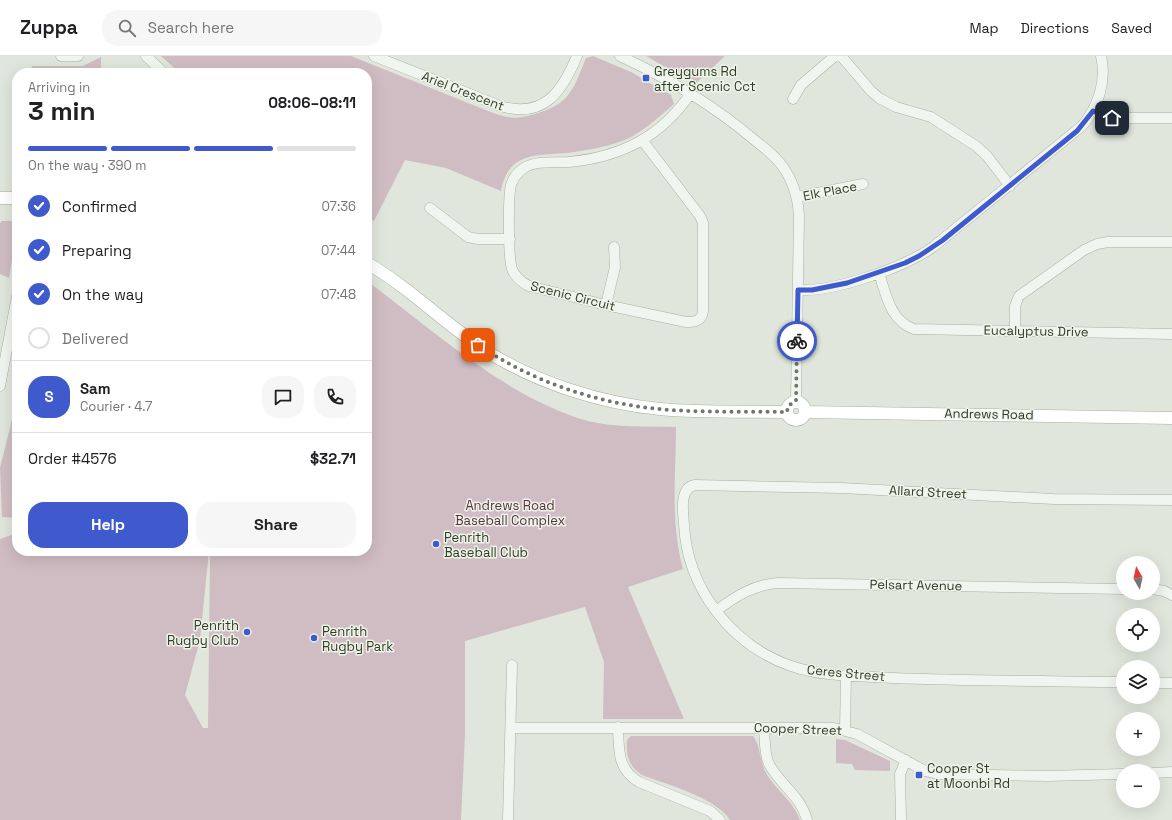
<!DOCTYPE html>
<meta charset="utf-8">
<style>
body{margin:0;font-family:"Space Grotesk",sans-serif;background:#f6f6f6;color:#202124;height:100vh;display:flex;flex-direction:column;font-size:15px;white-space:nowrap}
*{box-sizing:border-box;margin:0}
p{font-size:13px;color:#757577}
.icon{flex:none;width:22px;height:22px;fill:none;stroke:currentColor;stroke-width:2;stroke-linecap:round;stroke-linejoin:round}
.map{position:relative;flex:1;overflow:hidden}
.panel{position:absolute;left:12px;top:12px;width:360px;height:488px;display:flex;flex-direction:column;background:#fff;border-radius:16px;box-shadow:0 4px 16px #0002}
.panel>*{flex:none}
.needle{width:26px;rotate:351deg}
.buttons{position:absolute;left:1116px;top:500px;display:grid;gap:8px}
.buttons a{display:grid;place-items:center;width:44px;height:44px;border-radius:50%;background:#fff;box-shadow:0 4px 16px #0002;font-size:20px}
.pin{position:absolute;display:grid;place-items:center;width:34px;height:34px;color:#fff;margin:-17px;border-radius:8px;box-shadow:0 2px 6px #0006}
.courier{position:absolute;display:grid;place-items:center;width:40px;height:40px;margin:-20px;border:3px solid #3f5acd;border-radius:50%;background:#fff;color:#222;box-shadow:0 1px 5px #0007}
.overview em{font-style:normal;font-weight:700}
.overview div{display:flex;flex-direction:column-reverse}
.overview{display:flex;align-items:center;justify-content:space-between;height:68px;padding:0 16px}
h1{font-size:26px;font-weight:700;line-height:30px}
.bar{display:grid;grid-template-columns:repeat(4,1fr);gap:6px 4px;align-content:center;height:48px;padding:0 16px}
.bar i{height:5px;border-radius:3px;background:#e0e0e0}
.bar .on{background:#3f5acd}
.bar p{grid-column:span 4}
.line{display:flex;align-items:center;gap:10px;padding:0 16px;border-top:1px solid #e0e0e0}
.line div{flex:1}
.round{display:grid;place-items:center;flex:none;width:42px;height:42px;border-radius:16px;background:#f6f6f6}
ol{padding:0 16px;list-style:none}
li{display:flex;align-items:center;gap:12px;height:44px}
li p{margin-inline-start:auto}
li .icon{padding:4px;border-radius:50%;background:#3f5acd;color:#fff;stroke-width:4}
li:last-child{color:#757577}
li i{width:22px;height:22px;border:2px solid #e0e0e0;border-radius:50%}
.primary-button{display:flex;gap:8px;margin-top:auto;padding:8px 16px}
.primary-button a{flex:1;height:46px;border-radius:16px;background:#3f5acd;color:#fff;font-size:16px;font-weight:700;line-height:46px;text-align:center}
.primary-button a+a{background:#f6f6f6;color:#202124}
header{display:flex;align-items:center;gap:24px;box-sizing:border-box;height:56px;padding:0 20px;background:#fff;border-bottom:1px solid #e0e0e0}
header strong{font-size:19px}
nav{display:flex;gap:22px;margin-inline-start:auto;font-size:14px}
.search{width:280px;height:36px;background:#f6f6f6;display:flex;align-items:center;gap:10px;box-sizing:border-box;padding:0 14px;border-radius:16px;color:#757577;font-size:15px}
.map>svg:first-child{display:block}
.green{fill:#d0bdc3}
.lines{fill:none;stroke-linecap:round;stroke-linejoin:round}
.minor-casing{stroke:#a8b0a2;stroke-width:11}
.major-casing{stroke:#a5b29c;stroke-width:13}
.minor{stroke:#f1f5ef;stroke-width:10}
.major{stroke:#fff;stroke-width:12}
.done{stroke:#6d7866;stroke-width:4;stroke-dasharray:0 7.2}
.route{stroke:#3f5acd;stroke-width:5}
.poi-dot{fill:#3f5acd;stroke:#eff4eb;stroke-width:1.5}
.labels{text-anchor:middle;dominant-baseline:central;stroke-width:3;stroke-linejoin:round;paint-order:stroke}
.poi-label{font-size:13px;fill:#2f3c26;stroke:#eff4eb;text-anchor:start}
.street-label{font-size:13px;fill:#2f3c26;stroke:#eff4eb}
.park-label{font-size:13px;fill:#58333c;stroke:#eff4eb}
</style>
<header>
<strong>Zuppa</strong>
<div class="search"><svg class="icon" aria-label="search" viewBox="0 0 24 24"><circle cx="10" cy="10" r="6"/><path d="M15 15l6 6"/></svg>Search here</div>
<nav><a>Map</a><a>Directions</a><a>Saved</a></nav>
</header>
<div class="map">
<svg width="1172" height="764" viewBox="0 0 1172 764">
<rect width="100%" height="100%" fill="#e1e6dc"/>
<path class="green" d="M 161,0 L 351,0 L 493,57 C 510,63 518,63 535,58 C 570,48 573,34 586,2 L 593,0 L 631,16 L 671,39 L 674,48 C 656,63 641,79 619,86 C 605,91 588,94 574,96 C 541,101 509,92 501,135 L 446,112 L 405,104 L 374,165 L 367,161 L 367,17 L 180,17 Z
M 646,0 L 725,0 L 695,28 Z
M 101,1 L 101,12 L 113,12 L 115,17 L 31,17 L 32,10 L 83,10 Z
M 2,165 L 11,165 L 17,173 L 9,222 L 0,218 L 0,167 Z
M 367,225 C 434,275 507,342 588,365 C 616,372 648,370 676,371 C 676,418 670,466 683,513 L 628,531 L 684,663 L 603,663 L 604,606 L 585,551 L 465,585 L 465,679 L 461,764 L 0,764 L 0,483 L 17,477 L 17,495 L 209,495 L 200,584 L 185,639 L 203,672 L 208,672 L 210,495 L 367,495 Z
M 17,343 L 17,462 L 2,461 L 0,412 Z
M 631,680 L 753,680 C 760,688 760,705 765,715 C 775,734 793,744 800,764 L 730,764 C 715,741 668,729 642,719 C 628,710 626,699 627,684 Z
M 836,683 L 845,684 L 890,705 L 890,715 L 855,714 L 852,708 L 836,707 Z"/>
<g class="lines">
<g class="minor-casing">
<path id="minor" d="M 61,0 L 78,0
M 146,0 L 164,17
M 374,0 L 500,50 C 544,63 562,36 577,0
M 620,0 C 667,22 712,48 752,82 C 763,91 775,99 783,111 C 793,125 798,142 799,160 L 796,345
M 841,0 L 871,35 L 879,42 L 896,51 L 931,61 L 976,90 L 987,100 L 1010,130
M 793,43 L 801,29 L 835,0
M 1093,55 L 1112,62 L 1172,62
M 642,84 L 700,160 L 703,167 L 703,255 C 702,265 695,266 686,266 L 606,249 L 529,230 C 521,226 515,221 512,213 C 508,201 508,141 511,129 C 513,122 518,116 524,112 C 536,104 555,107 569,106 C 621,101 661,81 691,37
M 797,141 L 863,128
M 430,152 L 468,181 L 478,183 L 510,183
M 879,217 C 886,238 890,265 914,273 L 1172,278
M 798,234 C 834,236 903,212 933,191 L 1082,70 C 1098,51 1107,25 1101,0
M 606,249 L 615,211 L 614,191
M 1015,275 L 1015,250 L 1019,240 L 1084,194 L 1097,188 L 1108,186 L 1172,186
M 0,330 L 17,240
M 1153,533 L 1164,535 L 1172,539
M 716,555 C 736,540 753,529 778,527 L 1123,533
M 1123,626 C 1046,625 969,625 893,622 C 859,620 823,621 791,610 C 731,589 687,532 684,468 C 683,456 679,432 695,429 L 841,432 L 1054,443 L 1172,444
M 1153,627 L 1172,627
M 618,671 C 619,694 617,713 639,726 L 710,755 L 720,764
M 511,672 L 834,672 L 857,678 L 925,715 L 938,718 L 1047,720 L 1123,718
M 764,672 C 765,683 764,698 769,708 C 780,729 801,740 807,764
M 845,674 L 846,619
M 1153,717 L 1172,716
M 508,764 L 512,609
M 901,764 L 900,718 L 906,704"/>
</g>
<g class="major-casing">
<path id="major" d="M 0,142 L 17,142
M 367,207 C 410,232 445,268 486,295 C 538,327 599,347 660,353 C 702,357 745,355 787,356
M787 355a9 9 0 1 1 18 0a9 9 0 1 1-18 0Z
M 805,356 L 1172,362"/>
</g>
<use href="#minor" class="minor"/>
<use href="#major" class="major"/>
</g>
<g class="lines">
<path class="done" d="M 478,289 C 532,325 595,347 659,353 C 702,357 745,355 787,356 L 788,350 L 796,345 L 797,285"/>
<path class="route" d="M 797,285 L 798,234 L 812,234 L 847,227 L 905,207 L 919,200 L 943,184 L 1077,75 L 1093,55 L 1112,62"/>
</g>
<g class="poi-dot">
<rect x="642" y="18" width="8" height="8" rx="2"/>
<circle cx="436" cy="488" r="4"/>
<circle cx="247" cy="576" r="4"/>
<circle cx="314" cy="582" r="4"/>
<rect x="915" y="715" width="8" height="8" rx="2"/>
</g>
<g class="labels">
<g class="poi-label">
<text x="654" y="15">Greygums Rd<tspan x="654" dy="15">after Scenic Cct</tspan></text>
<text x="444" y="481">Penrith<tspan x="444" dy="15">Baseball Club</tspan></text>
<text x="239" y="569" text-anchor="end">Penrith<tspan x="239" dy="15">Rugby Club</tspan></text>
<text x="322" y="575">Penrith<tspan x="322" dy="15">Rugby Park</tspan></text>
<text x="927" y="712">Cooper St<tspan x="927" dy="15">at Moonbi Rd</tspan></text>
</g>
<g class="street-label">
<text transform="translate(463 35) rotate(21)">Ariel Crescent</text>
<text transform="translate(830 135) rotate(-11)">Elk Place</text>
<text transform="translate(573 240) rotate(14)">Scenic Circuit</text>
<text transform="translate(1036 275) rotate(1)">Eucalyptus Drive</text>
<text transform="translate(989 358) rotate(1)">Andrews Road</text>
<text transform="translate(928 436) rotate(3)">Allard Street</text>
<text transform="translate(916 529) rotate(1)">Pelsart Avenue</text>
<text transform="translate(846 617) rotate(5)">Ceres Street</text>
<text transform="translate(798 673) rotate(2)">Cooper Street</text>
</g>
<g class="park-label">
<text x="510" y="449">Andrews Road<tspan x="510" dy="15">Baseball Complex</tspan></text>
</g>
</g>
</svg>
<div class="buttons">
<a><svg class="needle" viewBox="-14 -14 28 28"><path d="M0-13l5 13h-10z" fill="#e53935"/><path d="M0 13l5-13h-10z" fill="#757577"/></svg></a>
<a><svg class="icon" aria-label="locate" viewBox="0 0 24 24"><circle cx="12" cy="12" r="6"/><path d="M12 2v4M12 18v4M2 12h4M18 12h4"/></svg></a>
<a><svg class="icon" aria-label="layers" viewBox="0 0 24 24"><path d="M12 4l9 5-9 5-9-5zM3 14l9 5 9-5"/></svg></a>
<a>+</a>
<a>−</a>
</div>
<div class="pin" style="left:478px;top:289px;background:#ea580c"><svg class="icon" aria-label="bag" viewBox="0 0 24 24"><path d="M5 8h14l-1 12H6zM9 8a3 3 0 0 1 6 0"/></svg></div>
<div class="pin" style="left:1112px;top:62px;background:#1f2937"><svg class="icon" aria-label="home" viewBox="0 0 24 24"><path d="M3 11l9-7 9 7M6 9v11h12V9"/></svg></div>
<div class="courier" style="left:797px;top:285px"><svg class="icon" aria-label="bike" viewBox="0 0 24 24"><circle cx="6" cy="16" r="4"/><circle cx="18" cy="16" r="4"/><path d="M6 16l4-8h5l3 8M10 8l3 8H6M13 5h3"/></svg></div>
<section class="panel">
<div class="overview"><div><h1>3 min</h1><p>Arriving in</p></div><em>08:06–08:11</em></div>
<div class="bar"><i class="on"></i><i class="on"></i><i class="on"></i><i></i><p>On the way · 390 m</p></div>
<ol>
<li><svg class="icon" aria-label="check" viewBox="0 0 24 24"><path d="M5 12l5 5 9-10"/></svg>Confirmed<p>07:36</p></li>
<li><svg class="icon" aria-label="check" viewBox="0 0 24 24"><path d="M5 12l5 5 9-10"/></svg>Preparing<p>07:44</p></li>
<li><svg class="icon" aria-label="check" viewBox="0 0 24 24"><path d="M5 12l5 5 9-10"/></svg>On the way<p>07:48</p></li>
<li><i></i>Delivered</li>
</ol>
<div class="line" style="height:72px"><b class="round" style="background:#3f5acd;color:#fff">S</b><div><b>Sam</b><p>Courier · 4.7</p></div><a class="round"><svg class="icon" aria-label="chat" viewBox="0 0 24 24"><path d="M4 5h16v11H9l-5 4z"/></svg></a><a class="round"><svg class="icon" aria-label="phone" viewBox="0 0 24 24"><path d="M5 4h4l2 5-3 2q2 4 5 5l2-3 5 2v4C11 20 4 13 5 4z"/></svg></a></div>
<div class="line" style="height:52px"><div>Order #4576</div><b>$32.71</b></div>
<div class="primary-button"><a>Help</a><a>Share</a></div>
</section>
</div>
